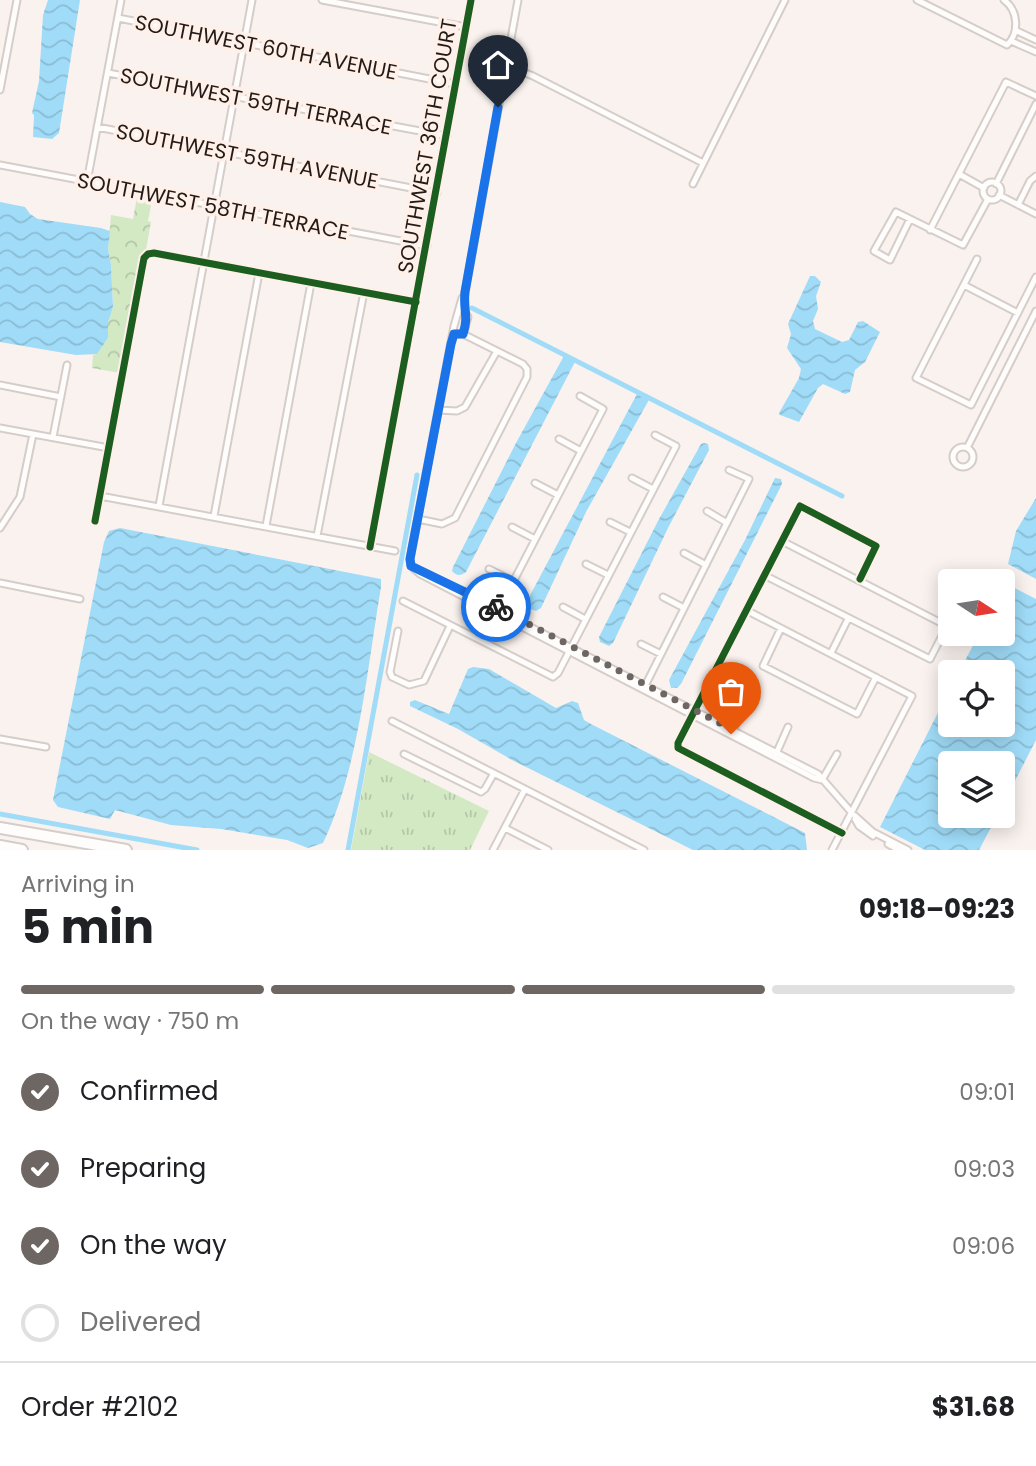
<!DOCTYPE html>
<meta charset="utf-8">
<style>
body{margin:0;font-family:Poppins,sans-serif;background:#f6f6f6;color:#202124;height:100vh;display:flex;flex-direction:column;font-size:26px;white-space:nowrap}
*{box-sizing:border-box;margin:0}
p{font-size:23px;color:#757577}
.icon{flex:none;width:38px;height:38px;fill:none;stroke:currentColor;stroke-width:2;stroke-linecap:round;stroke-linejoin:round}
.map{position:relative;height:850px;overflow:hidden}
.panel{display:flex;flex-direction:column;background:#fff;flex:1}
.panel>*{flex:none}
.needle{width:46px;rotate:102deg}
.fabs{position:absolute;left:938px;top:569px;display:grid;gap:14px}
.fabs a{display:grid;place-items:center;width:77px;height:77px;border-radius:7px;background:#fff;box-shadow:0 4px 18px #0003;font-size:35px}
.pin{position:absolute;display:grid;place-items:center;width:60px;height:60px;color:#fff;margin:-72px -30px;border-radius:50% 50% 50% 0;rotate:-45deg;box-shadow:0 0 7px #0007}
.pin .icon{rotate:45deg}
.courier{position:absolute;display:grid;place-items:center;width:70px;height:70px;margin:-35px;border:5px solid #1a73e8;border-radius:50%;background:#fff;color:#222;box-shadow:0 2px 9px #0007}
.headline em{font-style:normal;font-weight:700}
.headline div{display:flex;flex-direction:column-reverse}
.headline{display:flex;align-items:center;justify-content:space-between;height:119px;padding:0 21px}
h1{font-size:46px;font-weight:700;line-height:52px}
.bar{display:grid;grid-template-columns:repeat(4,1fr);gap:10px 7px;align-content:center;height:84px;padding:0 21px}
.bar i{height:9px;border-radius:5px;background:#e0e0e0}
.bar .selected{background:#6e6662}
.bar p{grid-column:span 4}
.line{display:flex;align-items:center;gap:18px;padding:0 21px;border-top:2px solid #e0e0e0}
.line div{flex:1}
ol{padding:0 21px;list-style:none}
li{display:flex;align-items:center;gap:21px;height:77px}
li p{margin-inline-start:auto}
li .icon{padding:7px;border-radius:50%;background:#6e6662;color:#fff;stroke-width:4}
li:last-child{color:#757577}
li i{width:38px;height:38px;border:4px solid #e0e0e0;border-radius:50%}
.map>svg:first-child{display:block}
.grass{fill:url(#grass-tufts)}
.forest{fill:url(#forest-crowns)}
.water{fill:url(#water-waves)}
.lines{fill:none;stroke-linecap:round;stroke-linejoin:round}
.canal{stroke:#a0dcf8;stroke-width:5}
.minor-casing{stroke:#d5cdc9;stroke-width:9}
.motorway-casing{stroke:#d5cdc9;stroke-width:14}
.minor{stroke:#fefdfc;stroke-width:5}
.motorway{stroke:#fefdfc;stroke-width:10}
.cycleway-casing{stroke:#fff0e9;stroke-width:11}
.cycleway{stroke:#1b5e20;stroke-width:7}
.done{stroke:#6e6662;stroke-width:7;stroke-dasharray:0 12.6}
.route{stroke:#1a73e8;stroke-width:9}
.labels{text-anchor:middle;dominant-baseline:central;stroke-width:7;stroke-linejoin:round;paint-order:stroke}
.street-label{font-size:21px;fill:#231b17;stroke:#fff0e9}
</style>
<div class="map">
<svg width="1036" height="850" viewBox="0 0 1036 850">
<defs>
<pattern id="grass-tufts" width="24" height="20" patternUnits="userSpaceOnUse" patternTransform="scale(1.75)"><rect width="24" height="20" fill="#d2e9c4"/><path d="M3 7l-1-3M5 7V3M7 7l1-3M15 17l-1-3M17 17v-4M19 17l1-3" fill="none" stroke="#b4c7a8"/></pattern>
<pattern id="forest-crowns" width="20" height="18" patternUnits="userSpaceOnUse" patternTransform="scale(1.75)"><rect width="20" height="18" fill="#d2e9c4"/><path d="M2 6a3 3 0 1 1 6 0M12 15a3 3 0 1 1 6 0" fill="none" stroke="#b4c7a8"/></pattern>
<pattern id="water-waves" width="16" height="10" patternUnits="userSpaceOnUse" patternTransform="scale(1.75)"><rect width="16" height="10" fill="#a0dcf8"/><path d="M0 5q4-4 8 0t8 0" fill="none" stroke="#8abcd4"/></pattern>
</defs>
<rect width="100%" height="100%" fill="#faf2ee"/>
<path class="grass" d="M 369,752 L 489,811 L 470,850 L 351,850 Z"/>
<path class="forest" d="M 137,197 L 152,200 L 148,221 L 151,222 L 146,250 L 143,253 L 120,373 L 92,368 L 93,355 L 97,354 L 108,338 L 108,323 L 113,307 L 111,265 L 108,249 L 111,215 L 133,219 Z"/>
<path class="water" d="M 48,0 L 80,0 L 59,133 L 52,139 L 33,137 L 34,115 L 32,113 L 39,81 L 43,15 Z
M 0,202 L 25,207 L 30,214 L 38,219 L 101,228 L 110,231 L 108,249 L 111,265 L 113,307 L 108,323 L 108,338 L 97,354 L 76,355 L 0,342 Z
M 810,276 L 815,276 L 821,282 L 816,296 L 818,309 L 813,321 L 815,329 L 842,342 L 849,340 L 858,322 L 863,321 L 880,332 L 865,362 L 855,370 L 850,392 L 845,394 L 823,384 L 818,388 L 799,422 L 780,415 L 779,413 L 799,378 L 801,369 L 787,348 L 791,334 L 788,324 Z
M 565,354 L 576,360 L 466,572 C 460,576 457,576 452,571 L 453,567 L 516,443 Z
M 638,392 L 650,398 L 586,512 L 541,608 L 536,611 L 528,608 L 526,603 Z
M 704,443 L 708,444 L 709,450 L 668,528 L 613,643 L 609,646 L 600,642 L 599,637 L 658,521 L 701,444 Z
M 775,478 L 781,479 L 782,484 L 681,684 L 677,688 L 671,688 L 669,680 L 745,540 Z
M 1036,498 L 1036,579 L 1008,564 L 1016,531 Z
M 120,528 L 381,579 L 381,587 C 367,669 359,768 323,843 L 308,848 L 287,840 L 221,829 L 171,825 L 115,810 L 110,819 L 58,807 L 53,800 L 104,542 L 109,531 Z
M 1005,583 L 1036,599 L 1036,740 L 1003,804 L 1003,763 L 950,763 L 950,816 L 997,816 L 979,850 L 925,850 L 880,827 L 950,689 L 950,724 L 1003,724 L 1003,672 L 959,672 L 979,634 L 1003,634 L 1003,587 Z
M 473,667 L 489,669 L 556,708 L 572,701 L 578,703 L 584,720 L 591,724 L 805,833 L 807,850 L 693,850 L 512,760 L 458,729 L 410,706 L 410,702 L 415,700 L 449,714 L 468,669 Z"/>
<g class="lines">
<path class="canal" d="M 472,308 L 842,496
M 0,814 L 197,850
M 348,850 L 417,475"/>
<g class="minor-casing">
<path id="minor" d="M 322,0 L 466,27
M 917,0 L 1007,45 C 1020,33 1018,10 1004,0
M 118,18 L 455,84
M 1017,31 L 1036,40
M 1011,41 L 1036,52
M 506,65 L 533,76 L 703,163
M 108,73 L 447,136
M 0,90 L 17,0
M 97,127 L 437,193
M 0,165 L 427,246
M 959,174 L 984,188
M 87,182 L 121,0
M983 191a9 9 0 1 1 18 0a9 9 0 1 1-18 0Z
M 693,184 L 785,0
M 996,184 L 1036,104
M 999,195 L 1036,214
M 1018,205 L 1030,181 L 1036,176
M 910,219 L 890,260 L 874,251 L 896,212 L 963,245 L 988,199
M 930,230 L 1006,82 L 1036,96
M 977,259 L 916,378 L 971,405 L 1036,277
M 964,285 L 1018,313
M 463,334 L 468,317 L 463,309 L 465,292 L 518,0
M 0,385 L 61,397
M 438,410 L 457,411 L 465,407 L 497,351
M 0,428 L 109,448
M 53,437 L 67,365
M 559,439 L 581,451
M953 457a10 10 0 1 1 20 0a10 10 0 1 1-20 0Z
M 967,448 L 1036,311
M 632,478 L 653,489
M 535,483 L 558,495
M 100,496 L 395,551
M 159,506 L 252,0
M 707,511 L 727,523
M 214,516 L 259,273
M 418,519 L 442,524 L 455,518 L 527,377 L 527,369 L 523,364 L 463,334 L 454,334
M 95,521 L 144,258 L 148,254 L 154,253 L 416,302
M 610,522 L 630,532
M 266,526 L 311,283
M 512,527 L 535,539
M 0,528 L 20,497 L 33,434
M 317,536 L 364,292
M 370,547 L 471,0
M 684,553 L 706,565
M 586,564 L 608,575
M 411,566 L 818,774 L 852,813 L 873,832 L 908,850
M 411,566 L 410,559 L 454,326 L 462,298
M 413,568 L 420,574 L 814,778 L 822,780
M 489,569 L 513,581
M 764,575 L 930,659 L 947,626 L 782,541
M 0,583 L 80,599
M 663,597 L 684,608
M 403,601 L 553,677 L 558,673 L 676,446 L 655,435
M 563,607 L 585,619
M 746,610 L 912,696 L 832,850
M 498,611 L 603,409 L 580,396
M 781,628 L 763,666 L 857,714 L 876,677
M 398,631 L 390,672 L 392,677 L 409,685 L 424,681 L 450,626
M 641,644 L 661,654
M 831,653 L 848,619
M 645,686 L 749,479 L 729,470
M 392,721 L 644,850
M 733,730 L 746,705
M 0,739 L 46,747
M 404,754 L 481,792 L 485,789 L 494,773
M 776,754 L 788,727
M 822,780 L 837,754
M 855,819 L 859,826 L 873,836
M 505,828 L 548,850
M 842,833 L 678,748 L 678,743 L 800,506 L 876,546 L 860,579
M 888,844 L 899,850
M 493,850 L 525,789"/>
</g>
<g class="motorway-casing">
<path id="motorway" d="M 0,828 L 126,850
M 0,846 L 22,850"/>
</g>
<use href="#minor" class="minor"/>
<use href="#motorway" class="motorway"/>
<g class="cycleway-casing">
<path id="cycleway" d="M 95,521 L 144,258 L 148,254 L 154,253 L 416,302
M 370,547 L 471,0
M 842,833 L 678,748 L 678,743 L 800,506 L 876,546 L 860,579"/>
</g>
<use href="#cycleway" class="cycleway"/>
</g>
<g class="lines">
<path class="done" d="M 496,607 L 733,730 L 731,734"/>
<path class="route" d="M 496,607 L 411,566 L 410,559 L 451,344 L 454,334 L 463,334 C 469,316 463,310 465,292 L 498,107"/>
</g>
<g class="labels">
<g class="street-label">
<text transform="translate(266 47) rotate(11)">SOUTHWEST 60TH AVENUE</text>
<text transform="translate(256 101) rotate(11)">SOUTHWEST 59TH TERRACE</text>
<text transform="translate(427 146) rotate(-80)">SOUTHWEST 36TH COURT</text>
<text transform="translate(247 156) rotate(11)">SOUTHWEST 59TH AVENUE</text>
<text transform="translate(213 206) rotate(11)">SOUTHWEST 58TH TERRACE</text>
</g>
</g>
</svg>
<div class="fabs">
<a><svg class="needle" viewBox="-14 -14 28 28"><path d="M0-13l5 13h-10z" fill="#e53935"/><path d="M0 13l5-13h-10z" fill="#757577"/></svg></a>
<a><svg class="icon" aria-label="locate" viewBox="0 0 24 24"><circle cx="12" cy="12" r="6"/><path d="M12 2v4M12 18v4M2 12h4M18 12h4"/></svg></a>
<a><svg class="icon" aria-label="layers" viewBox="0 0 24 24"><path d="M12 4l9 5-9 5-9-5zM3 14l9 5 9-5"/></svg></a>
</div>
<div class="pin" style="left:731px;top:734px;background:#ea580c"><svg class="icon" aria-label="bag" viewBox="0 0 24 24"><path d="M5 8h14l-1 12H6zM9 8a3 3 0 0 1 6 0"/></svg></div>
<div class="pin" style="left:498px;top:107px;background:#1f2937"><svg class="icon" aria-label="home" viewBox="0 0 24 24"><path d="M3 11l9-7 9 7M6 9v11h12V9"/></svg></div>
<div class="courier" style="left:496px;top:607px"><svg class="icon" aria-label="bike" viewBox="0 0 24 24"><circle cx="6" cy="16" r="4"/><circle cx="18" cy="16" r="4"/><path d="M6 16l4-8h5l3 8M10 8l3 8H6M13 5h3"/></svg></div>
</div>
<section class="panel">
<div class="headline"><div><h1>5 min</h1><p>Arriving in</p></div><em>09:18–09:23</em></div>
<div class="bar"><i class="selected"></i><i class="selected"></i><i class="selected"></i><i></i><p>On the way · 750 m</p></div>
<ol>
<li><svg class="icon" aria-label="check" viewBox="0 0 24 24"><path d="M5 12l5 5 9-10"/></svg>Confirmed<p>09:01</p></li>
<li><svg class="icon" aria-label="check" viewBox="0 0 24 24"><path d="M5 12l5 5 9-10"/></svg>Preparing<p>09:03</p></li>
<li><svg class="icon" aria-label="check" viewBox="0 0 24 24"><path d="M5 12l5 5 9-10"/></svg>On the way<p>09:06</p></li>
<li><i></i>Delivered</li>
</ol>
<div class="line" style="height:91px"><div>Order #2102</div><b>$31.68</b></div>
</section>
